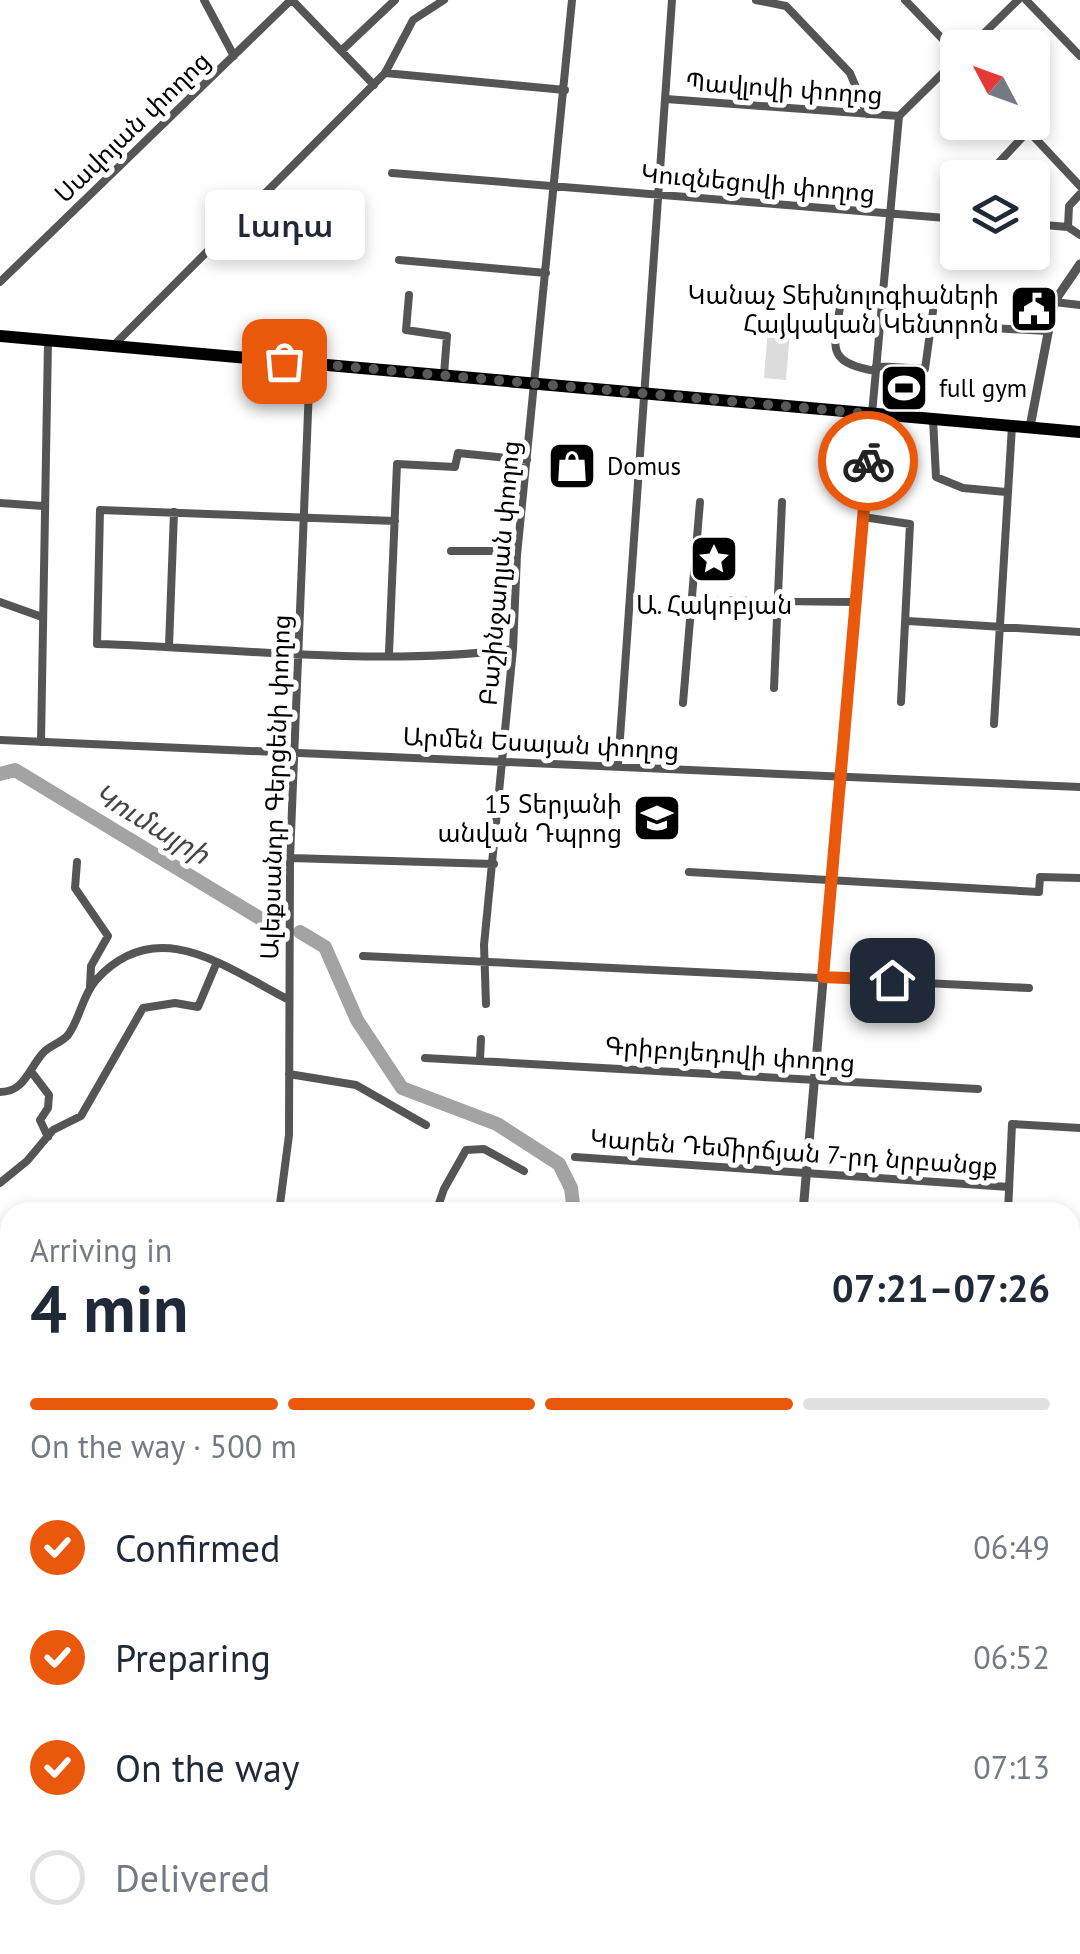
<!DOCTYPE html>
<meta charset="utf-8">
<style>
body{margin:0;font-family:"PT Sans","Noto Sans Armenian",sans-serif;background:#f6f6f7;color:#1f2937;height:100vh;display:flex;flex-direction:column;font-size:38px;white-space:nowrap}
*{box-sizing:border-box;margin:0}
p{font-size:32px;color:#747a83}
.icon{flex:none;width:55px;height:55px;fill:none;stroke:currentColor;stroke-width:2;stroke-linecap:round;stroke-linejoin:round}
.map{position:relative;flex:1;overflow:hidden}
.details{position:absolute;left:0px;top:1202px;width:1080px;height:752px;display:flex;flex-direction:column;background:#fff;border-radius:30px 30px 0 0;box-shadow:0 5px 15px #0003}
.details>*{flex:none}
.needle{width:65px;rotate:311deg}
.fabs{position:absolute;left:940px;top:30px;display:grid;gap:20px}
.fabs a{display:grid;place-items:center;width:110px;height:110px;border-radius:10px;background:#fff;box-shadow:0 5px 15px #0003;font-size:50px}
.pin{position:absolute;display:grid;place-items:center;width:85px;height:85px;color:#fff;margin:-42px;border-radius:20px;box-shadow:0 5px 15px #0006}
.courier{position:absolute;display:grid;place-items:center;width:100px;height:100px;margin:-50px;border:8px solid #ea580c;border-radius:50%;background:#fff;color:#222;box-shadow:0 2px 12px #0007}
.bubble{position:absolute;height:70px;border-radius:10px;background:#fff;box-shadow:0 5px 15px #0003;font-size:32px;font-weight:600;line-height:70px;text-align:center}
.headline em{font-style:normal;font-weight:600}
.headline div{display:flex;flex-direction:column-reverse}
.headline{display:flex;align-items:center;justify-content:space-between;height:170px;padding:0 30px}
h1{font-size:65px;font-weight:600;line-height:75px}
.bar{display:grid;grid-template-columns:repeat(4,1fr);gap:15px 10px;align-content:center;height:120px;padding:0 30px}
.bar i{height:12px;border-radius:8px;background:#e0e1e3}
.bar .selected{background:#ea580c}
.bar p{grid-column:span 4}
ol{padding:0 30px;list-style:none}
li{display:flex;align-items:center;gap:30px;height:110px}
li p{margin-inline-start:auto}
li .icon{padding:10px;border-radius:50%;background:#ea580c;color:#fff;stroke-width:4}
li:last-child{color:#747a83}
li i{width:55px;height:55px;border:5px solid #e0e1e3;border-radius:50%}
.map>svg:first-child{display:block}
.green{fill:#dcdcdc}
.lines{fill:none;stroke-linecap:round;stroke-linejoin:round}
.river{stroke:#a3a3a3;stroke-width:14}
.minor{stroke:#555;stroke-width:8}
.tertiary{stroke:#555;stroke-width:9}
.primary{stroke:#000;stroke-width:11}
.trunk{stroke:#000;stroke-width:12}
.done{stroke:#595959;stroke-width:10;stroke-dasharray:0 18}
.route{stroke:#ea580c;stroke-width:12}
.labels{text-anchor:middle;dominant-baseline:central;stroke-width:10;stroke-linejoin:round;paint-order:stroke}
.street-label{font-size:25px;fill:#000;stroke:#fff}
.poi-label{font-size:25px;fill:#000;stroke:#fff;text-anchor:end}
.water-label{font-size:28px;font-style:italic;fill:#444;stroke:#fff}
</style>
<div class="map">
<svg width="1080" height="1954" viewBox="0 0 1080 1954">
<rect width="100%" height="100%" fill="#fff"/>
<path class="green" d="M 769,316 L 791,318 L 786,380 L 764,378 Z"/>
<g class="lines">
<path class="river" d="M 0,774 L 15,770 L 276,928
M 300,932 L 325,947 L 357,1020 L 402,1088 L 497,1124 L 559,1164 L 571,1188 L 574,1212"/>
<path class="minor" d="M 204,0 L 234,56
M 292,0 L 374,85
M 756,0 L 786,6 L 850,73 L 867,114
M 905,0 L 958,55
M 1026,0 L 1080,56
M 969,48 L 1018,0
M 341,51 L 395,0
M 385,73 L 565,90
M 666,99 L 899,116
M 1020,122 L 1080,186
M 392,173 L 958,219
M 991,178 L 992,170 L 1028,131
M 1032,224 L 1068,227 L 1080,235
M 1068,227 L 1069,206 L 1080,194
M 399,260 L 546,273
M 0,282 L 291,0
M 409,295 L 406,330 L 447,336 L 444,374
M 841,299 C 836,344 821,362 876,371
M 1054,302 L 1080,305
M 931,331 L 956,326 L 1047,331
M 112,347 L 385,73 L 413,20 L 444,0
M 876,366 L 925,369 L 933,311
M 872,414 L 899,116 L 958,58
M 933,419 L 936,477 L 963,488 L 1006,492
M 0,503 L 43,506
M 863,517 L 910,524 L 901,702
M 395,521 L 100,510 L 97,644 C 233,648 377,667 513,649
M 451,551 L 517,551
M 693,600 L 854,602
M 0,602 L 42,617
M 908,621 L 1080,632
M 169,646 L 174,512
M 389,653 L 397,464 L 455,467 L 458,453 L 527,460
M 774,688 L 782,502
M 683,703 L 700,502
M 994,724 L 1012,426
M 0,740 L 1080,787
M 41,742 L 48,342
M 618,766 L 672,0
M 290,858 L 494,864
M 77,862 L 75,888 L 108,936 L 91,966 L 90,987
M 689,872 L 1039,892 L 1040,877 L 1080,878
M 363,956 L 1029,988
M 486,1004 L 484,945 L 513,649 L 517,555 L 572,0
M 425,1058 L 978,1089
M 480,1059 L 481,1039
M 33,1074 L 49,1095 L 48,1108 L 40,1120 L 48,1137
M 289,1074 L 356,1085 L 426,1125
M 0,1092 C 25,1092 29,1068 43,1053 C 49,1046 61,1043 68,1035 C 80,1019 82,996 96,980 C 157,913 225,967 289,1000
M 575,1157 L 1009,1187
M 0,1183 L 27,1161 L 53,1130 L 81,1116 L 143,1008 L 175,1003 L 198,1007 L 217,962
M 279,1212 L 289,1135 L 290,858 L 310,363
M 436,1212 L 444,1189 L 466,1150 L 484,1149 L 524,1171
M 1008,1212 L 1012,1124 L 1080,1128
M 0,1314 L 10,1326
M 0,1369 L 10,1361
M 828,1945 L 839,1950
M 595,1954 L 599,1945"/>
<path class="tertiary" d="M 1030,427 L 1054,302 L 1080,264
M 803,1212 L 872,414
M 1080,1257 L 1080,1411
M 1070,1499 L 1080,1486
M 1070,1512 L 1080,1525
M 1070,1551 L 1080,1531
M 1070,1585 L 1080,1565
M 945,1954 L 952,1945"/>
<path class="primary" d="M 0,1284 L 10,1296
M 1070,1869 L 1080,1874"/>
<path class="trunk" d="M 0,336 L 1080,432"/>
</g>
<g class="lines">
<path class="done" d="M 284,361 L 872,414 L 868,461"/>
<path class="route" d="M 868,461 L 823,977 L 892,980"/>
</g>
<defs>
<g id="civic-square" transform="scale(2.5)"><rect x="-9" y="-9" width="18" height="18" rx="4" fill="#000" stroke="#fff"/><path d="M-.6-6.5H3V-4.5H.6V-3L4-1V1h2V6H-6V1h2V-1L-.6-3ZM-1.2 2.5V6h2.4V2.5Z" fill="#fff"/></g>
<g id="stadium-square" transform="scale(2.5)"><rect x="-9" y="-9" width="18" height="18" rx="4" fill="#000" stroke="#fff"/><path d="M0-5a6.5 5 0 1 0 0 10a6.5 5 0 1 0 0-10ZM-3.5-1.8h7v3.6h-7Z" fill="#fff"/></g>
<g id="shop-square" transform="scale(2.5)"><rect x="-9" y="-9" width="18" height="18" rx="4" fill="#000" stroke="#fff"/><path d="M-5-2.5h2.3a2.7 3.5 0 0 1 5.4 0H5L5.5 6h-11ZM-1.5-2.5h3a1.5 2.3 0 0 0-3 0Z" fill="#fff"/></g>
<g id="sight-square" transform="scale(2.5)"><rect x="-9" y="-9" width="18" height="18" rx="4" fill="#000" stroke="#fff"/><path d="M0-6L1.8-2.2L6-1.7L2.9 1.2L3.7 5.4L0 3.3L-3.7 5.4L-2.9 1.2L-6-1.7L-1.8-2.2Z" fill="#fff"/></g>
<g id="school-square" transform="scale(2.5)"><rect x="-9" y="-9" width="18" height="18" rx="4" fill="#000" stroke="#fff"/><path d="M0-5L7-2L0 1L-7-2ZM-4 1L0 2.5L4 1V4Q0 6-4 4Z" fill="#fff"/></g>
</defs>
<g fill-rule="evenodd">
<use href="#civic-square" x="1034" y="309"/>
<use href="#stadium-square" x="904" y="388"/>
<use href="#shop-square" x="572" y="466"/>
<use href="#sight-square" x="714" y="559"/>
<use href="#school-square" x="657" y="818"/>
</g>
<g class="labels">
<g class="street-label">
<text transform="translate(784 88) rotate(4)">Պավլովի փողոց</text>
<text transform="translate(132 127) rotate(-44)">Սավոյան փողոց</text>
<text transform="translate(758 183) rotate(5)">Կուզնեցովի փողոց</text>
<text transform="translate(499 573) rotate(-85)">Բաշինջաղյան փողոց</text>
<text transform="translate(541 743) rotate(3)">Արմեն Եսայան փողոց</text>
<text transform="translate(275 787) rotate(-88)">Ալեքսանդր Գերցենի փողոց</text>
<text transform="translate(730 1054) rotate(4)">Գրիբոյեդովի փողոց</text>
<text transform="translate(794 1152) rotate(4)">Կարեն Դեմիրճյան 7-րդ նրբանցք</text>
</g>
<g class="poi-label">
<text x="999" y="295">Կանաչ Տեխնոլոգիաների<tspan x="999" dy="29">Հայկական Կենտրոն</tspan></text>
<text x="939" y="388" text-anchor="start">full gym</text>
<text x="607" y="466" text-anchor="start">Domus</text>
<text x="714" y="605" text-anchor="middle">Ա. Հակոբյան</text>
<text x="622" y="804">15 Տերյանի<tspan x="622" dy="29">անվան Դպրոց</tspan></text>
</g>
<g class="water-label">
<text transform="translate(152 823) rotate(31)">Կումայրի</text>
</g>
</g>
</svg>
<div class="fabs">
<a><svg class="needle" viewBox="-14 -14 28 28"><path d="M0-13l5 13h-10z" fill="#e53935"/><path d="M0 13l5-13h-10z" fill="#747a83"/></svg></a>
<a><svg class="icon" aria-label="layers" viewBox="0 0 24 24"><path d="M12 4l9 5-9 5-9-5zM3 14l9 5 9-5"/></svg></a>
</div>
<div class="pin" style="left:284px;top:361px;background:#ea580c"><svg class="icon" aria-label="bag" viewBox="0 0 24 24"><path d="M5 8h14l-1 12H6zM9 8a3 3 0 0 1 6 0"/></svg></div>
<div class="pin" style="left:892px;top:980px;background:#1f2937"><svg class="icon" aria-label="home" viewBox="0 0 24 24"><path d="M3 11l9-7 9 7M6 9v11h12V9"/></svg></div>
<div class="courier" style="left:868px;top:461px"><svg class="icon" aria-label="bike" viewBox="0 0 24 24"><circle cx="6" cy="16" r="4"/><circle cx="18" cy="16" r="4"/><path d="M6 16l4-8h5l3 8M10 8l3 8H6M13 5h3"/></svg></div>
<div class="bubble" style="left:205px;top:190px;width:160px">Լադա</div>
<section class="details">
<div class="headline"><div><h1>4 min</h1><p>Arriving in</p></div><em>07:21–07:26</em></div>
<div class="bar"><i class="selected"></i><i class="selected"></i><i class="selected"></i><i></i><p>On the way · 500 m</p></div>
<ol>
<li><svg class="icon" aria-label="check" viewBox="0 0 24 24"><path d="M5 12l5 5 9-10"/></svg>Confirmed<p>06:49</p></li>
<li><svg class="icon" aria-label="check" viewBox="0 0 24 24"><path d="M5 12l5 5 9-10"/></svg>Preparing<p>06:52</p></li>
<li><svg class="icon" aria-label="check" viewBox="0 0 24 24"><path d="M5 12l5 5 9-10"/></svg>On the way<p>07:13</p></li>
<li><i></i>Delivered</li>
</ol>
</section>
</div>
